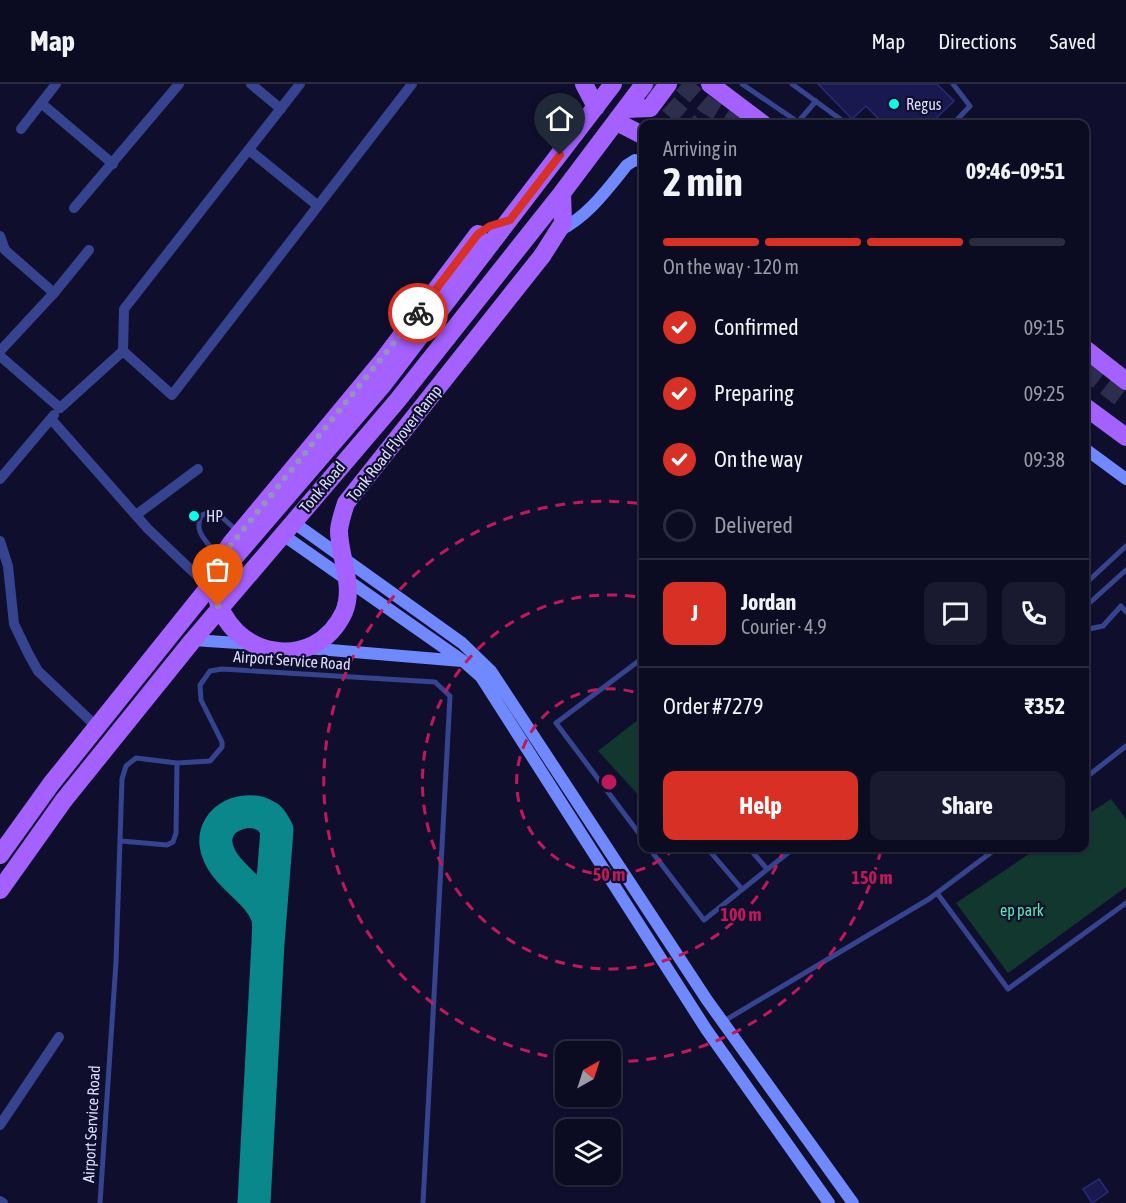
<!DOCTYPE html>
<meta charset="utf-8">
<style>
body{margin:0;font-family:"Asap Condensed",sans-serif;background:#19192f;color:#f1f3f6;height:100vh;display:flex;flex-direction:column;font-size:22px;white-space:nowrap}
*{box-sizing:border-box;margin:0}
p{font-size:20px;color:#9a9ba5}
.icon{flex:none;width:33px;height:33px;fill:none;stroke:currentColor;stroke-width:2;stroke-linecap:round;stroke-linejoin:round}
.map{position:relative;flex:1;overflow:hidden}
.side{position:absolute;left:639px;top:36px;width:450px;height:732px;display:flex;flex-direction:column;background:#0b0b22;border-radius:12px;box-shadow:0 2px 4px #0004,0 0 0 2px #2b2b40}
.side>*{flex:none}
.needle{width:39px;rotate:39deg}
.buttons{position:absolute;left:555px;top:957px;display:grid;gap:12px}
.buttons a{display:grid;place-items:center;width:66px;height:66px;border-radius:12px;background:#0b0b22;box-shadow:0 2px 4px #0004,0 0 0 2px #2b2b40;font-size:30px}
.pin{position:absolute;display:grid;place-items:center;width:51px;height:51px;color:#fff;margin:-62px -26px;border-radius:50% 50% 50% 0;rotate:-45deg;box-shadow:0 0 6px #0007}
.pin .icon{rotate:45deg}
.courier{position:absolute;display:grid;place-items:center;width:60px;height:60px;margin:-30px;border:4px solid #d93025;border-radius:50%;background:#fff;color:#222;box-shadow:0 2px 8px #0007}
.headline em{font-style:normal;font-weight:700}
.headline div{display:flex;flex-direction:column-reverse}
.headline{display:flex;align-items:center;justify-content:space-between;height:102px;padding:0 24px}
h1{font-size:39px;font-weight:700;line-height:45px}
.bar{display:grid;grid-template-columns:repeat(4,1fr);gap:9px 6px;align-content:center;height:72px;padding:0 24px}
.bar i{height:8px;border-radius:4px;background:#2b2b40}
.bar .selected{background:#d93025}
.bar p{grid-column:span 4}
.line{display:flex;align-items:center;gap:15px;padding:0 24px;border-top:2px solid #2b2b40}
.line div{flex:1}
.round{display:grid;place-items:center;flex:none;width:63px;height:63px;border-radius:12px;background:#19192f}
ol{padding:0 24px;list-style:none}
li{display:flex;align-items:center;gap:18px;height:66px}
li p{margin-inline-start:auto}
li .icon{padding:6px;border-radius:50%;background:#d93025;color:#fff;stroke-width:4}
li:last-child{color:#9a9ba5}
li i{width:33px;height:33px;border:3px solid #2b2b40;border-radius:50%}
.primary-button{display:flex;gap:12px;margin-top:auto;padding:12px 24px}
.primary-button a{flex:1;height:69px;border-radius:12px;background:#d93025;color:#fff;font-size:24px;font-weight:700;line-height:69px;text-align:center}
.primary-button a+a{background:#19192f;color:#f1f3f6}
header{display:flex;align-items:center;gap:36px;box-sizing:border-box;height:84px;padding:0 30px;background:#0b0b22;border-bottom:2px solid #2b2b40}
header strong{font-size:28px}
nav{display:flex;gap:33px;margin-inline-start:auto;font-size:21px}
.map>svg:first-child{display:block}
.green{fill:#11372e}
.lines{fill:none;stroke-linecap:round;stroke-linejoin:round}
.taxiway{stroke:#0a878a;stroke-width:33}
.building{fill:#19194f;stroke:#29297d;stroke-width:1.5}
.primary-tunnel{stroke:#2d2e4c;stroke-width:18;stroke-dasharray:18 9;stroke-linecap:butt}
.lane{stroke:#364490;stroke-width:5}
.street{stroke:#364490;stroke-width:10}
.secondary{stroke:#7189ff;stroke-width:12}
.primary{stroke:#a561ff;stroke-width:18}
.primary-bridge{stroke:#a561ff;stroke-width:18}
.done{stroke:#9395b6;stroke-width:6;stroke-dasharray:0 10.8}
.route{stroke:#d93025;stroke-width:8}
.ring{fill:none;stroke:#c2185b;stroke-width:3;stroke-dasharray:10 8}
.poi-dot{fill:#06ffe7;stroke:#0f0f2d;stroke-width:2}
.labels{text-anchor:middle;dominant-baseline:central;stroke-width:4.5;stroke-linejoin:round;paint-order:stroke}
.poi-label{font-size:16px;fill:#daddff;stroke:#0f0f2d;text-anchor:start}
.street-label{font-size:16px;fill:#daddff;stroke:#0f0f2d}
.park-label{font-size:16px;fill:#5aebab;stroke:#0f0f2d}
.centre{fill:#c2185b;stroke:#0f0f2d;stroke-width:3}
.ring-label{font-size:18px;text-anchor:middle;font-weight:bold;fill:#c2185b;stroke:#0f0f2d;stroke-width:4.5;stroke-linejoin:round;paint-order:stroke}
</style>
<header>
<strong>Map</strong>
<nav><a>Map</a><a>Directions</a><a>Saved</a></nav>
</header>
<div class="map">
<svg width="1126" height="1119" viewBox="0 0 1126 1119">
<rect width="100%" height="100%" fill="#0f0f2d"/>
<path class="green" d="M 643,632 L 643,716 L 598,667 Z
M 1111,715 L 1126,735 L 1126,803 L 1008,889 L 956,819 L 1038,764 L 1084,764 L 1085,732 Z"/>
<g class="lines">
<path class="taxiway" d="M 254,1119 L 268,859 L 277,746 C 274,741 271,734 266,732 C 245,720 213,734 216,760 C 220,790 257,804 267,831 C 270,839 268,850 268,859"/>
</g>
<path class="building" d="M 818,0 L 937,0 L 954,17 L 930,40 L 884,40 L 866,22 L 852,35 Z
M 1099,1095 L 1108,1108 L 1092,1119 L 1083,1105 Z"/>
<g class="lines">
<path class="primary-tunnel" d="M 682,0 L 705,20 L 738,40
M 648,2 L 691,40
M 1084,286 L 1126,318"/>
<path class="lane" d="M 742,0 L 801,40
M 792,0 L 847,40
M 798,38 L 816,17
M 953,40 L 970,22 L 953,0
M 218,472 C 208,459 192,447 202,431 L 214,426 L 236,446
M 1084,501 L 1126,462
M 1084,524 L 1126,486
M 1084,546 L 1103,542 L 1121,522 L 1126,528
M 644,573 L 556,639 L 644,756
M 1084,695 L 1126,662
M 121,757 L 167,761 L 173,758 L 176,749 L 177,679
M 649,764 L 704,836 L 794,764
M 707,764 L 742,805
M 749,764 L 767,785
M 937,809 L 1008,905 L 1126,819
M 724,937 L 929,815 L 997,764
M 100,1119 L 116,878 L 122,695 L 126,682 L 136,674 L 177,679 L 210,677 L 222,663 L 222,658 L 201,616 L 200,601 L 210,587 L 222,585 L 435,598 L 450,612 L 423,1119"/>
<path class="street" d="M 251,0 L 281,25
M 41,19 L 113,80
M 21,45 L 56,0
M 249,66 L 317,121
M 74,124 L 179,0
M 0,152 L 5,166 L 54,209
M 0,267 L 54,209 L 89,166
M 123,267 L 124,225 L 300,0
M 0,272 L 60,324 L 123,267 L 172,311 L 412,0
M 51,335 L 148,445 L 209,503
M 0,395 L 54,331
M 136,431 L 198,385
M 0,457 L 8,482 L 14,540 L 28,569 L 38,587 L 97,643
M 0,1041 L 59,953
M 0,1117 L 3,1119"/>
<path class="secondary" d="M 559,147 C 589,131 606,107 627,81 L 635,76 L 644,78
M 1084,364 L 1126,395
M 293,438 L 462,559 L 491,587 L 707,916 L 853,1119
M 283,451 L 463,577 L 481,593 L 706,945 L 829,1119
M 193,556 L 253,560
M 306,564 L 462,577"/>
<path class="primary" d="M 584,0 L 596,23
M 710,0 L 763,40
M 626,25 L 650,24 L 668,0
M 617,38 L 644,52
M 542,172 L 563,139 L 562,109
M 1084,264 L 1126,297
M 1084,322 L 1126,353
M 0,771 L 51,700 L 209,503 L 382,302 L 613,0
M 0,806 L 64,716 L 193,556 L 397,317 L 562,109 L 644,0"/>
<path class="primary-bridge" d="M 478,150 L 383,276 L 232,458 C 227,465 221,473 217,482 C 214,490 215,499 216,509 C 228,574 315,591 344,528 C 355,501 339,473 339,446 C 340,437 343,428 346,419 L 542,172"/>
</g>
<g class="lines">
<path class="done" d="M 218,522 L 215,491 L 226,467 L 418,229"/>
<path class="route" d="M 418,229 L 478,150 L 490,142 L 510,136 L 560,71"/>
</g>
<g class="ring">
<path d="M675 764A93 93 0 1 1 643 611"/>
<path d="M784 765A187 187 0 1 1 643 514"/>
<path d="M881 766A280 280 0 0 1 611 978M565 975A280 280 0 0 1 643 420"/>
</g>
<g class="poi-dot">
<circle cx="894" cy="20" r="6"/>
<circle cx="194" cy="432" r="6"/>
</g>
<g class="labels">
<g class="poi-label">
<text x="906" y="20">Regus</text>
<text x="206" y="432">HP</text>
</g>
<g class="street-label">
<text transform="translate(394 359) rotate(-52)">Tonk Road Flyover Ramp</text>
<text transform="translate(322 403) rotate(-50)">Tonk Road</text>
<text transform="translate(292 576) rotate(4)">Airport Service Road</text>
<text transform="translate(91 1040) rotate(-87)">Airport Service Road</text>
</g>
<g class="park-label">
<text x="1022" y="826">ep park</text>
</g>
</g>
<circle cx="609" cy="698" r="9" class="centre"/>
<g class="ring-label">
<text x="609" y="797">50 m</text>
<text x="872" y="800">150 m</text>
<text x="741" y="837">100 m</text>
</g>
</svg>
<div class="buttons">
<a><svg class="needle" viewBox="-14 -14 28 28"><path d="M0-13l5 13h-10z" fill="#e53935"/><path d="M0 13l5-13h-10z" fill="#9a9ba5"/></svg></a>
<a><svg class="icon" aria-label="layers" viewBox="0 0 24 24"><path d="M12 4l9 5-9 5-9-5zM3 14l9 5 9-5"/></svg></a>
</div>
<div class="pin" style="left:218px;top:522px;background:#ea580c"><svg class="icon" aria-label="bag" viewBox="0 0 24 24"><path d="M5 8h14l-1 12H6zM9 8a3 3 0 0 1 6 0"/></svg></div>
<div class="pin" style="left:560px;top:71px;background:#1f2937"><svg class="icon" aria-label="home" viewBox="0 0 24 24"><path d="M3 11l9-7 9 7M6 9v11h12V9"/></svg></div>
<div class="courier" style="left:418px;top:229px"><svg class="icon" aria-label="bike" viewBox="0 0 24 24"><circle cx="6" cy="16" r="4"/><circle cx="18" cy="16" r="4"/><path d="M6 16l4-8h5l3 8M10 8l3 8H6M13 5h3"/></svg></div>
<section class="side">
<div class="headline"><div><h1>2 min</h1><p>Arriving in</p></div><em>09:46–09:51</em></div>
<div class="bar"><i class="selected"></i><i class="selected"></i><i class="selected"></i><i></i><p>On the way · 120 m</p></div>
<ol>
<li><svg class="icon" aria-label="check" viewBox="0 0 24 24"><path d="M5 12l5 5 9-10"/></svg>Confirmed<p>09:15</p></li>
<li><svg class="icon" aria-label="check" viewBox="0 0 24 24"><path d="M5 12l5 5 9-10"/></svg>Preparing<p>09:25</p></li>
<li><svg class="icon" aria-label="check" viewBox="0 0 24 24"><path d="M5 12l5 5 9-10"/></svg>On the way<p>09:38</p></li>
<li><i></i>Delivered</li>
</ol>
<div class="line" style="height:108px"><b class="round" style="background:#d93025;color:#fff">J</b><div><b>Jordan</b><p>Courier · 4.9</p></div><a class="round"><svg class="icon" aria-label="chat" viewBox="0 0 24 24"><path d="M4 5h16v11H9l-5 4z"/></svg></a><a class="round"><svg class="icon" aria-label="phone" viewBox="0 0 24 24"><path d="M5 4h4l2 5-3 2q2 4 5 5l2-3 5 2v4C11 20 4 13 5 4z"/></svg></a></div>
<div class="line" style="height:78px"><div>Order #7279</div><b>₹352</b></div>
<div class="primary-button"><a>Help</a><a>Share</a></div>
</section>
</div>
